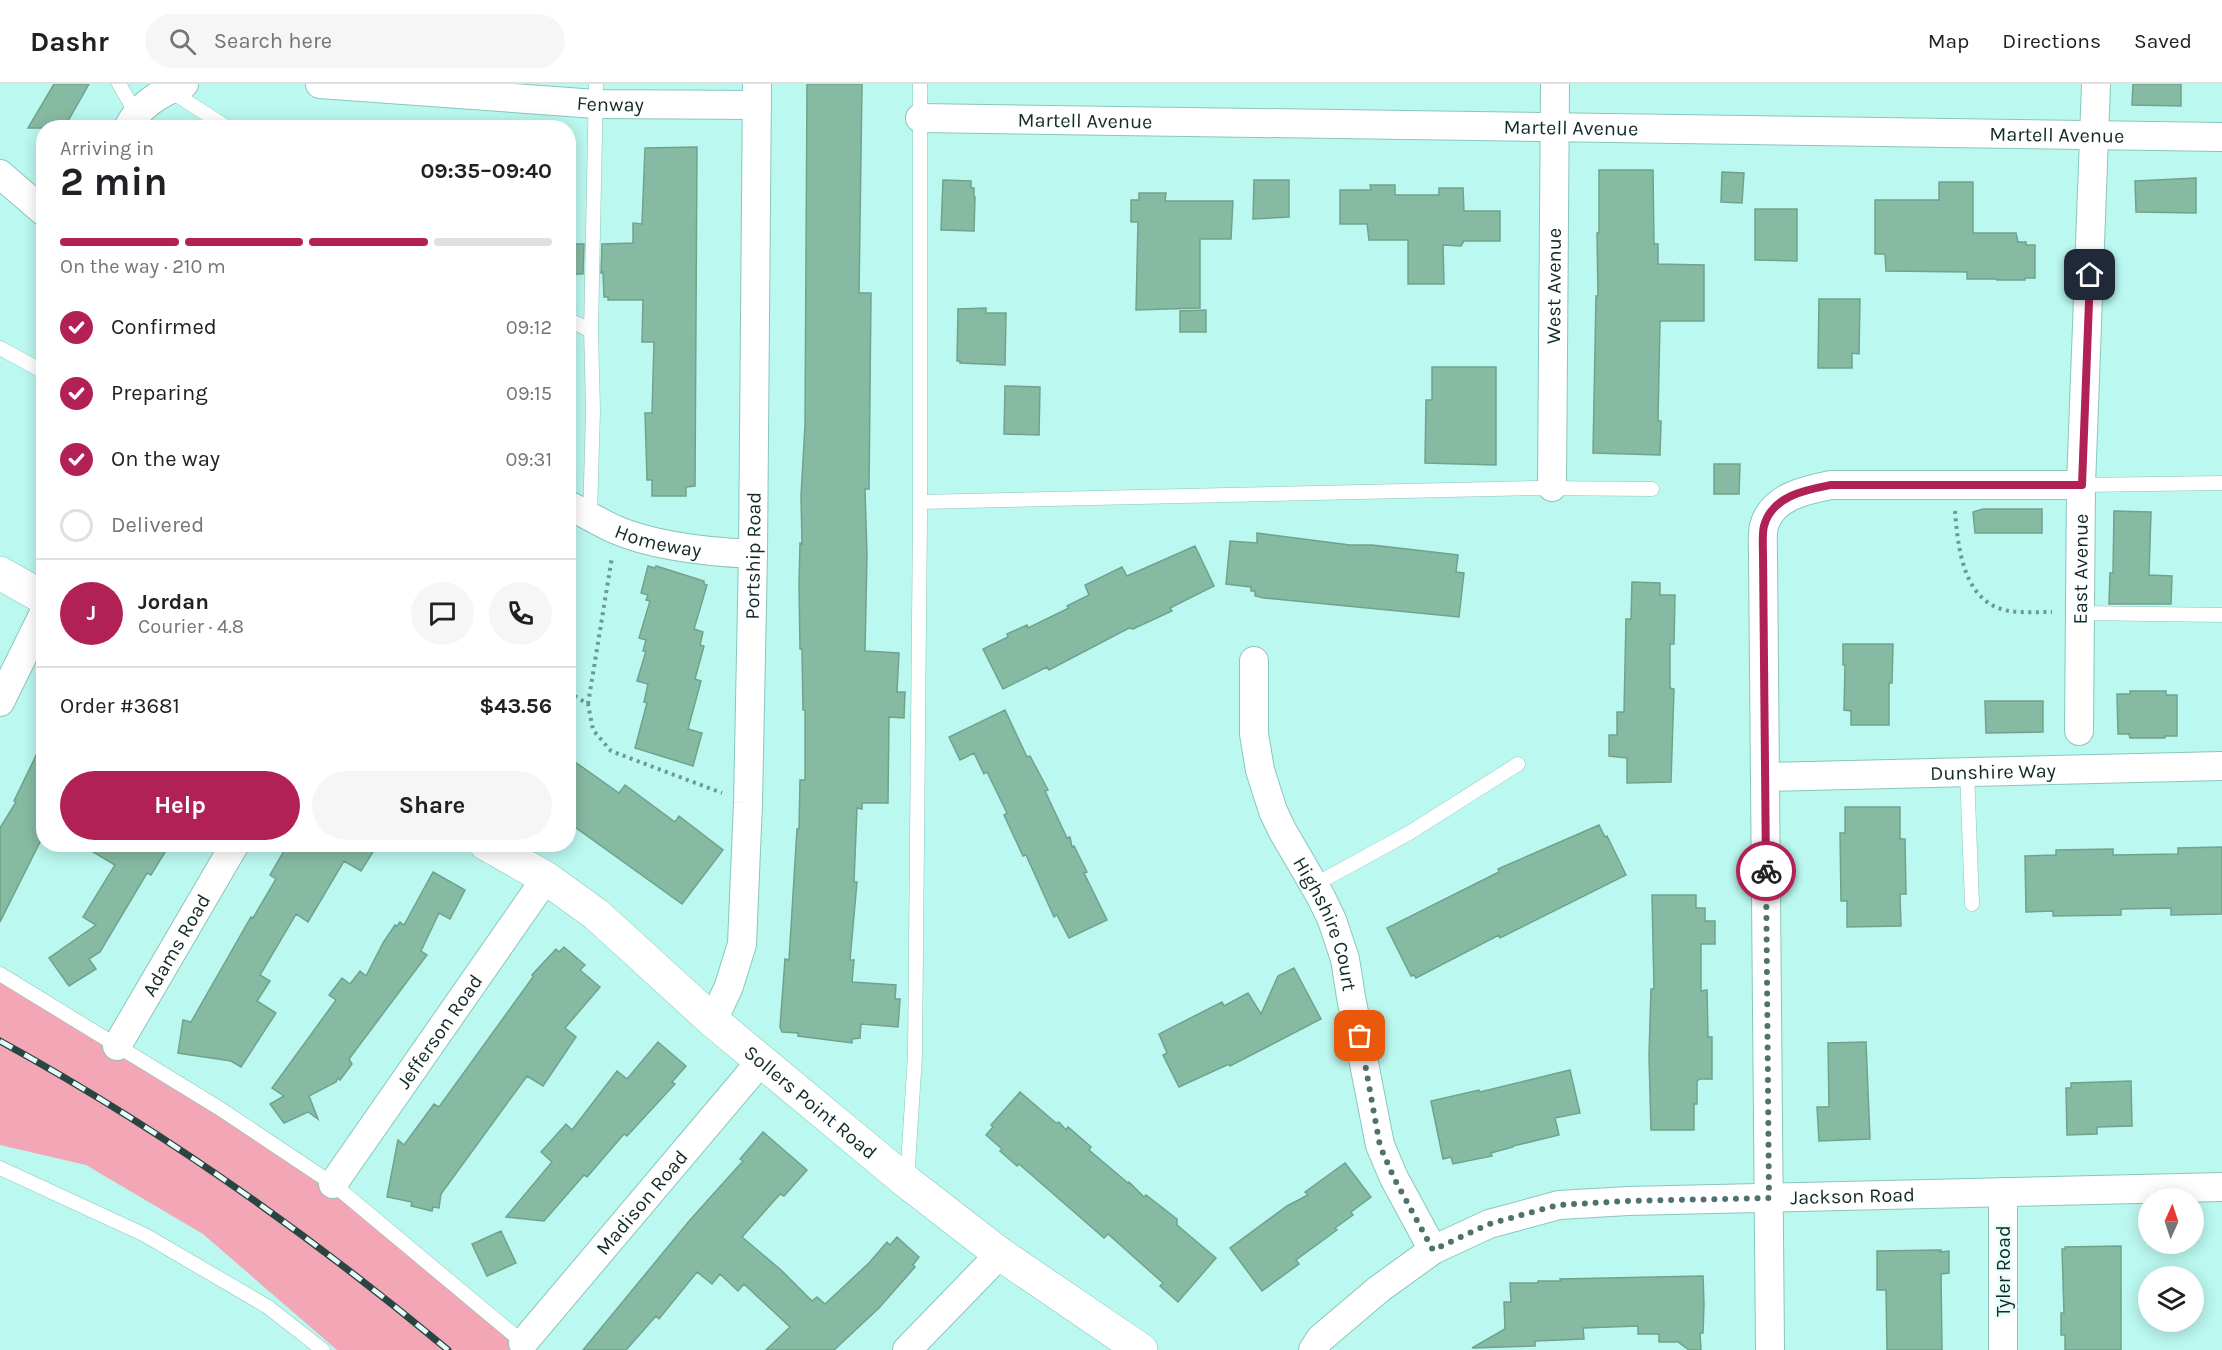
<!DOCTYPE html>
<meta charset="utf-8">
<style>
body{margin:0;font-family:Karla,sans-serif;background:#f6f6f6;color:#202124;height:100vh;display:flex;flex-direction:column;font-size:22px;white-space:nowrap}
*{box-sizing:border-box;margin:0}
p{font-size:20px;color:#757577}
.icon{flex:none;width:33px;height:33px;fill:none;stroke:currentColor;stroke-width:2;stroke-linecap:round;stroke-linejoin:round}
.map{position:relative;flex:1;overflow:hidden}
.sheet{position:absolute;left:36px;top:36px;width:540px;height:732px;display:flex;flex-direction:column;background:#fff;border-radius:24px;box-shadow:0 3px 15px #0003}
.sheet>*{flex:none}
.needle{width:39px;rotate:3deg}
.tools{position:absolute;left:2138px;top:1104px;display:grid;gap:12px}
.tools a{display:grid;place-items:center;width:66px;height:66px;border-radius:50%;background:#fff;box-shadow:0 3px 15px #0003;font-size:30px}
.pin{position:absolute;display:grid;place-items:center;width:51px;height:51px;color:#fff;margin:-26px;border-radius:12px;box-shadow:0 3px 9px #0006}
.courier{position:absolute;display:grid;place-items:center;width:60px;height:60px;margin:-30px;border:4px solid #b12155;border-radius:50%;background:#fff;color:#222;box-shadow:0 2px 8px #0007}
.head em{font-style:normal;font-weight:700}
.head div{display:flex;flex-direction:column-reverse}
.head{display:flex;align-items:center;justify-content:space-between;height:102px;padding:0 24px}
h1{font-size:39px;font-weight:700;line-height:45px}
.bar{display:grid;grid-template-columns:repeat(4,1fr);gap:9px 6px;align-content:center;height:72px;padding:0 24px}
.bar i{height:8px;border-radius:4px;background:#e0e0e0}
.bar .current{background:#b12155}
.bar p{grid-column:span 4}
.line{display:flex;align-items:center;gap:15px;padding:0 24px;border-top:2px solid #e0e0e0}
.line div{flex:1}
.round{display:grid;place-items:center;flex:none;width:63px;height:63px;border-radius:32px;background:#f6f6f6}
ol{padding:0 24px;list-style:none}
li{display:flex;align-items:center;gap:18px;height:66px}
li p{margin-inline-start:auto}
li .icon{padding:6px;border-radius:50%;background:#b12155;color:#fff;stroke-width:4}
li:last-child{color:#757577}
li i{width:33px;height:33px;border:3px solid #e0e0e0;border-radius:50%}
.cta{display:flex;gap:12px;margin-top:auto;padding:12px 24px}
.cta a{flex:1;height:69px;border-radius:36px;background:#b12155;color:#fff;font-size:24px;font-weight:700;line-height:69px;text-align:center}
.cta a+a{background:#f6f6f6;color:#202124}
header{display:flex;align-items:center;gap:36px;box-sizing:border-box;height:84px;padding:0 30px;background:#fff;border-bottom:2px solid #e0e0e0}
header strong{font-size:28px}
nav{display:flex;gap:33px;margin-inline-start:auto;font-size:21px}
.search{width:420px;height:54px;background:#f6f6f6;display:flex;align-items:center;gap:15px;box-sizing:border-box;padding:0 21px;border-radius:33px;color:#757577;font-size:22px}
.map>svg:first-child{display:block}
.green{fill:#f3a6b6}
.building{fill:#87baa3;stroke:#70a28c;stroke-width:1.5}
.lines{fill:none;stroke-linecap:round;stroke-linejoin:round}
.lane-casing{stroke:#8ac6be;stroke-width:15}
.street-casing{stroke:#8ac6be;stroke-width:30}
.secondary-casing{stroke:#8ac6be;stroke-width:34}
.path{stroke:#6d9994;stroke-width:4;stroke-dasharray:3 4.5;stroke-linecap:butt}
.lane{stroke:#fff;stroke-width:14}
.street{stroke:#fff;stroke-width:28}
.secondary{stroke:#fff;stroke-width:33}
.rail-casing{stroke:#284542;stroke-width:7}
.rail{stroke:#e6fdf9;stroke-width:4.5;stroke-dasharray:14;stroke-linecap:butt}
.done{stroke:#4e736e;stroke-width:6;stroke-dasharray:0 10.8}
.route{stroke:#b12155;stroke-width:8}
.labels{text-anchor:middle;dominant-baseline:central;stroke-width:5;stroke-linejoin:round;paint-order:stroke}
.street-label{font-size:20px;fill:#132b28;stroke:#e6fdf9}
</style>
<header>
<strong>Dashr</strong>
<div class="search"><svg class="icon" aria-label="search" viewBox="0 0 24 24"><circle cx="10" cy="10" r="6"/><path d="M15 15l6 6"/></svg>Search here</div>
<nav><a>Map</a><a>Directions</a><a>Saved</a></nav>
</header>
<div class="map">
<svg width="2222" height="1266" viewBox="0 0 2222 1266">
<rect width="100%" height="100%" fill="#bbf8f0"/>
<path class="green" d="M 0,894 L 290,1074 L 528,1266 L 337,1266 L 203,1150 L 86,1081 L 0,1061 Z"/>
<path class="building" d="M 54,0 L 89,0 L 64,44 L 28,44 Z
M 807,0 L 862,0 L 859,209 L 871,209 L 869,405 L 865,405 L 867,471 L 865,567 L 899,569 L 897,608 L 905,608 L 904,634 L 889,633 L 888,719 L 862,719 L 862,725 L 857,724 L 854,798 L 857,798 L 850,876 L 854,876 L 852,898 L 896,901 L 895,915 L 900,915 L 898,943 L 861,940 L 860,954 L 852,955 L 852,959 L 798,952 L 798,949 L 782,948 L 780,943 L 785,875 L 789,876 L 797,745 L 799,745 L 800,696 L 805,696 L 805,626 L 803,626 L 802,565 L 800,565 L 799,500 L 800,459 L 802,460 L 801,412 L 805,341 Z
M 2133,0 L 2181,0 L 2181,22 L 2132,21 Z
M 697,63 L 695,402 L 686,403 L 686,412 L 652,412 L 652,396 L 647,396 L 645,329 L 652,329 L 654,258 L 642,258 L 643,216 L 608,216 L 608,213 L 604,213 L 603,188 L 601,189 L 602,160 L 633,159 L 633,139 L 642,140 L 645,64 Z
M 1599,86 L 1653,86 L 1654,160 L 1658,160 L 1658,180 L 1704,181 L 1704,237 L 1660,237 L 1658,337 L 1661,337 L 1660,371 L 1593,369 L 1596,212 L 1598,212 L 1597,149 L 1599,149 Z
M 1722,88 L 1744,89 L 1742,119 L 1721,118 Z
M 2196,94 L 2196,129 L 2136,128 L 2135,97 Z
M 943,96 L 971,97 L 971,104 L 974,104 L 974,113 L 975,113 L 974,147 L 941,146 Z
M 1254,96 L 1289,96 L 1289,133 L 1253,135 Z
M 1939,98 L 1973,98 L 1973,149 L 2016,149 L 2018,158 L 2026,158 L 2026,161 L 2035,161 L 2035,194 L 2025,194 L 2025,196 L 1997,196 L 1997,195 L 1967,195 L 1967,188 L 1886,187 L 1885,170 L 1875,170 L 1875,116 L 1939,116 Z
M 1370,101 L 1395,101 L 1395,111 L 1439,111 L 1439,104 L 1463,104 L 1464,127 L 1500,127 L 1500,157 L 1464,157 L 1461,162 L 1443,161 L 1444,200 L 1408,200 L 1408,156 L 1369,156 L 1367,140 L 1340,140 L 1340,106 L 1371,106 Z
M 1139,109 L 1166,109 L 1165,117 L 1233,117 L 1231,155 L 1200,155 L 1200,224 L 1136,226 L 1138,138 L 1131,138 L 1131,116 L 1139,116 Z
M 1755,125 L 1797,125 L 1797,177 L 1755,176 Z
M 568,160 L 584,160 L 583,190 L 568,190 Z
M 1819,215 L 1860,215 L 1859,270 L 1852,269 L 1852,284 L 1818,284 Z
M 986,224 L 986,229 L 1006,229 L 1005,281 L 960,279 L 960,277 L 957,277 L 958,225 Z
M 1206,226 L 1206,248 L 1180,248 L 1180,227 Z
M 1432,283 L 1496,283 L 1496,381 L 1425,379 L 1426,316 L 1432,316 Z
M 1005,302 L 1040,303 L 1039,351 L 1004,350 Z
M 1714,380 L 1740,380 L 1739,410 L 1714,410 Z
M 1983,425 L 2042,425 L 2042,449 L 1975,449 L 1973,428 Z
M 2114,427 L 2151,428 L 2149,491 L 2172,492 L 2171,520 L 2109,520 L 2110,489 L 2113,489 Z
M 1257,449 L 1350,461 L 1372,461 L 1458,471 L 1456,488 L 1464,489 L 1459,533 L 1264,514 L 1255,512 L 1255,507 L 1251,507 L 1251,503 L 1226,500 L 1230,457 L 1257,459 Z
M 1195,462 L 1214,502 L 1170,524 L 1172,527 L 1133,545 L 1129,544 L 1049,586 L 1047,583 L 1003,605 L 983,565 L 1008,553 L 1007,550 L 1027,541 L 1028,544 L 1069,524 L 1067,522 L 1089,511 L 1085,501 L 1122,483 L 1127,492 Z
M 648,482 L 655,484 L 656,482 L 704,497 L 704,500 L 707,501 L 694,545 L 703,548 L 700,561 L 704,562 L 695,595 L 701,597 L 688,645 L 702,649 L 693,682 L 635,664 L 647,619 L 644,618 L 648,600 L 637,597 L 646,567 L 643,567 L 646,556 L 639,554 L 650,517 L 646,516 L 648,511 L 641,509 Z
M 1632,498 L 1660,499 L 1660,511 L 1675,511 L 1674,560 L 1670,560 L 1670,604 L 1674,605 L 1671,698 L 1627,699 L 1627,674 L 1609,672 L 1609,651 L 1617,651 L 1617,628 L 1624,628 L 1626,535 L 1631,535 Z
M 1843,560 L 1893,560 L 1892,599 L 1889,599 L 1889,641 L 1851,641 L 1851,627 L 1844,626 L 1845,581 L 1843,581 Z
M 2130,607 L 2166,607 L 2166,611 L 2177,611 L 2177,652 L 2165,652 L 2165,654 L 2130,654 L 2129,650 L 2118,650 L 2117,610 L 2130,610 Z
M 1985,617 L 2043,617 L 2043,648 L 1986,649 Z
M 1005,626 L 1027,673 L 1030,672 L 1048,706 L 1045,707 L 1067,754 L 1070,753 L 1072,763 L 1074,762 L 1087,788 L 1084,789 L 1107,836 L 1069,854 L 1057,831 L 1054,833 L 1026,771 L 1023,772 L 1004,731 L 1007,729 L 987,688 L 984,690 L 974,669 L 960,676 L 949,653 Z
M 44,655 L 44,750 L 0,838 L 0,744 L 16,718 L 14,717 Z
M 568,673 L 619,709 L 625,701 L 675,738 L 679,732 L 723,766 L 682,820 L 568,738 Z
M 1845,723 L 1900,723 L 1900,755 L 1905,755 L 1906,810 L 1900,810 L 1901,842 L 1847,843 L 1847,817 L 1841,817 L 1840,749 L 1845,749 Z
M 1599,741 L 1605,753 L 1607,752 L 1626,791 L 1500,854 L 1499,851 L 1416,894 L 1414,891 L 1411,892 L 1387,844 L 1499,788 L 1498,785 Z
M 80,760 L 170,760 L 151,791 L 147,789 L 100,868 L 89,875 L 96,885 L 69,902 L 49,874 L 96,841 L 83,833 L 115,781 Z
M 288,760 L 378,760 L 361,787 L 344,777 L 308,838 L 296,830 L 260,891 L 270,897 L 257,917 L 276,929 L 241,983 L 231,977 L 178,969 L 183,936 L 191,938 L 251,833 L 253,834 L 276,795 L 270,791 Z
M 2222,763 L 2222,830 L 2171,831 L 2171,824 L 2121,825 L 2121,831 L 2053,832 L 2053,827 L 2026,828 L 2025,772 L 2056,771 L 2056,766 L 2113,765 L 2113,771 L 2178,770 L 2178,764 Z
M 433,788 L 465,806 L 450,835 L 439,829 L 421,867 L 427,871 L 349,975 L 352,980 L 340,996 L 338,994 L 336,998 L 309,1012 L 318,1035 L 308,1028 L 284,1039 L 270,1020 L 284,1012 L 272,1004 L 336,916 L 329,911 L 342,894 L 350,900 L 360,887 L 366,892 L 383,859 L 395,841 L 397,842 L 400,838 L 404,841 Z
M 1652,811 L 1696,811 L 1696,824 L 1705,824 L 1705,837 L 1715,837 L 1715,860 L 1701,860 L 1701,907 L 1707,906 L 1708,953 L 1712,953 L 1712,995 L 1700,995 L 1697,997 L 1697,1020 L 1694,1020 L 1694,1046 L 1651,1046 L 1649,972 L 1651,905 L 1654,905 Z
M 564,863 L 585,881 L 580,886 L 600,903 L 565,944 L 576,953 L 543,1002 L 527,992 L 441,1110 L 439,1124 L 433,1123 L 432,1127 L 411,1122 L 412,1118 L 387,1113 L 398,1056 L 404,1061 L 434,1020 L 439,1023 L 533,893 L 532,891 L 556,865 L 559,868 Z
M 1294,884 L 1321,935 L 1230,982 L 1229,980 L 1179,1003 L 1163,971 L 1167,969 L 1159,950 L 1222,918 L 1224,922 L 1248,909 L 1261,930 L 1278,892 Z
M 658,958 L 686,982 L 672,998 L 675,1000 L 627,1052 L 624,1050 L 587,1093 L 584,1091 L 544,1137 L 506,1133 L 552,1078 L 541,1068 L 566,1040 L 572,1046 L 617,987 L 627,995 Z
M 1866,958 L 1870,1055 L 1819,1057 L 1817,1023 L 1829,1023 L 1828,959 Z
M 1570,986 L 1580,1029 L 1555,1034 L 1559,1051 L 1513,1062 L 1513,1063 L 1491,1069 L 1492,1072 L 1453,1080 L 1451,1073 L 1443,1075 L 1431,1017 L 1479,1006 L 1480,1008 Z
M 2131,997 L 2132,1042 L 2097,1043 L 2097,1050 L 2067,1051 L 2066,1004 L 2071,1004 L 2071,999 Z
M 1020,1008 L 1056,1039 L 1059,1038 L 1066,1046 L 1068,1043 L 1091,1063 L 1089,1066 L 1128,1099 L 1129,1098 L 1144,1113 L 1146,1111 L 1177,1135 L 1177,1141 L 1216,1174 L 1178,1218 L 1160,1202 L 1163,1199 L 1108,1150 L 1104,1154 L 1019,1080 L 1017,1082 L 1000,1067 L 1002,1065 L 986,1051 L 993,1043 L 991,1041 Z
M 763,1048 L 807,1086 L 784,1112 L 780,1110 L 742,1153 L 781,1186 L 812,1217 L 817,1213 L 825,1220 L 869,1179 L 887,1158 L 890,1161 L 897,1153 L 919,1173 L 913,1181 L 915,1183 L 879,1224 L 834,1266 L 766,1266 L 790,1243 L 744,1200 L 738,1207 L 720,1190 L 712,1200 L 697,1188 L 659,1235 L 656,1232 L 626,1266 L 583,1266 L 690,1136 L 743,1077 L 740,1075 Z
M 1345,1079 L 1371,1113 L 1351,1128 L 1353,1131 L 1335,1144 L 1337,1146 L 1296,1176 L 1299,1180 L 1262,1207 L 1230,1164 L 1287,1122 L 1308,1111 L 1305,1108 Z
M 501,1147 L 516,1179 L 487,1192 L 472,1160 Z
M 2121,1162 L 2121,1266 L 2065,1266 L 2065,1251 L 2061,1251 L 2061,1229 L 2064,1229 L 2062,1165 L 2066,1165 L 2065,1163 Z
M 1941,1166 L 1940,1168 L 1949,1167 L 1949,1189 L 1941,1190 L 1942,1266 L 1887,1266 L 1886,1206 L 1877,1206 L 1877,1167 Z
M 1703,1192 L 1704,1220 L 1703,1249 L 1700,1249 L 1701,1266 L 1689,1266 L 1678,1258 L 1659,1258 L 1659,1250 L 1638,1250 L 1638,1242 L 1583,1244 L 1584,1255 L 1535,1257 L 1535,1262 L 1472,1264 L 1505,1245 L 1504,1218 L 1511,1218 L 1510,1199 L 1538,1199 L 1538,1197 L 1561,1197 L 1560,1195 Z"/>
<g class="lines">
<g class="lane-casing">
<path id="lane" d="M 119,0 L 136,29
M 169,6 L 228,44
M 568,235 L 591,247 L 593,326 L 590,433
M 591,247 L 596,0
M 0,264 L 44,288
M 2081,401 L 2222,399
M 920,418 L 1532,404 L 1652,405
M 2080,529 L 2222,531
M 1967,688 L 1972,820
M 1314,801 L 1409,749 L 1518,680
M 0,890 L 219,1024 L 333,1100 L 526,1261
M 0,1084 L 145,1151 L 268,1223 L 323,1266
M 907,1096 L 915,972 L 920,432 L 920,0"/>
</g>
<g class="street-casing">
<g id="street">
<path id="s1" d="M 320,0 L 596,20 L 757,21"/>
<path id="s2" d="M 920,34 L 2222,53"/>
<path d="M 128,44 C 139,21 161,8 184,0"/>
<path d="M 0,90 L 44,128"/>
<path id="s3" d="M 1552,403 L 1555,0"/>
<path id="s4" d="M 568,421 C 584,429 599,438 614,445 C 655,463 709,468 753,470"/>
<path id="s5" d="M 1254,577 L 1254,650 L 1260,686 L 1273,727 L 1282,746 L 1321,813 L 1332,836 L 1345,875 L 1351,913 L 1380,1061 L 1394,1094 L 1433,1166"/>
<path d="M 0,618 L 44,529"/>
<path id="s6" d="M 2079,647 L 2081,401 L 2096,0"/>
<path id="s7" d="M 1765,693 L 2222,682"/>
<path id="s8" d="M 713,937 L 729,902 L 742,860 L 748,719 L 753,470 L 757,0"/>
<path id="s9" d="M 117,962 L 235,760"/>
<path id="s10" d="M 333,1100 L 546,794"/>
<path d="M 2003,1108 L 2003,1266"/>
<path id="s11" d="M 523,1259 L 761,977"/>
<path d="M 907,1266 L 1000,1170"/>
<path id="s12" d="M 1313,1266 L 1320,1255 L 1379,1205 L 1433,1166 L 1489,1140 L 1559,1121 L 1628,1117 L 2222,1103"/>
<path d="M 1770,1266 L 1763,471 C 1763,462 1762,450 1764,442 C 1772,413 1805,406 1831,401 L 2081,401"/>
</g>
</g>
<g class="secondary-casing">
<g id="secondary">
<path d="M 0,489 L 44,514"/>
<path id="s13" d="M 486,760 L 546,794 L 597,831 L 713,937 L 907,1098 L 1000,1170 L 1141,1266"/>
</g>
</g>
<path class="path" d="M 1955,427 C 1958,464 1963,519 2009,527 C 2022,529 2038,528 2052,528
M 568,608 L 588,620 L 593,646 L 611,667 L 722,709
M 588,620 L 612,473"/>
<use href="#lane" class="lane"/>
<use href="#street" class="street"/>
<use href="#secondary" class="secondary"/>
<g class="rail-casing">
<path id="rail" d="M 0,957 C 159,1044 309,1150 448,1266"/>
</g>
<use href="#rail" class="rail"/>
</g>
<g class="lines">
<path class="done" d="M 1360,952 L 1380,1062 L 1394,1094 L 1433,1166 L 1489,1140 L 1558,1121 L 1628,1117 L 1769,1114 L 1766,787"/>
<path class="route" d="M 1766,787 L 1763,471 C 1763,462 1762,450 1764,442 C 1772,412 1805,406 1831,401 L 2082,401 L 2090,191"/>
</g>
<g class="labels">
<g class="street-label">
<text stroke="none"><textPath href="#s1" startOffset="291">Fenway</textPath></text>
<text stroke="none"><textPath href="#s2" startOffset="165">Martell Avenue</textPath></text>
<text stroke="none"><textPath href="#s2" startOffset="651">Martell Avenue</textPath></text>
<text stroke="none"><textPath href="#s2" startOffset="1137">Martell Avenue</textPath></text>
<text stroke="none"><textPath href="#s3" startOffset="201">West Avenue</textPath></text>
<text stroke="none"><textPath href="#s4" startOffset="98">Homeway</textPath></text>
<text stroke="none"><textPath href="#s8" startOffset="471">Portship Road</textPath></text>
<text stroke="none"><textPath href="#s6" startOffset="162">East Avenue</textPath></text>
<text stroke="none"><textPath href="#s7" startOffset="228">Dunshire Way</textPath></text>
<text stroke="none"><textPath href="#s5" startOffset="278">Highshire Court</textPath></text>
<text stroke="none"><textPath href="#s9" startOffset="117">Adams Road</textPath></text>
<text stroke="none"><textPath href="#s10" startOffset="186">Jefferson Road</textPath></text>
<text stroke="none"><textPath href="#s13" startOffset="416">Sollers Point Road</textPath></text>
<text stroke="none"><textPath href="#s12" startOffset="585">Jackson Road</textPath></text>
<text stroke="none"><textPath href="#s11" startOffset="184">Madison Road</textPath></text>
<text transform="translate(2003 1187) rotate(-90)">Tyler Road</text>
</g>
</g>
</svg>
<div class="tools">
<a><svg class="needle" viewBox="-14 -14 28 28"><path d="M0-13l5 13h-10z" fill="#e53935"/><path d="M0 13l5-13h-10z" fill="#757577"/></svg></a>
<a><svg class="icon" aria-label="layers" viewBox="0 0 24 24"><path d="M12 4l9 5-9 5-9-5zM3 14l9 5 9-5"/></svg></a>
</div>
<div class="pin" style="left:1360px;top:952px;background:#ea580c"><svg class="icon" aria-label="bag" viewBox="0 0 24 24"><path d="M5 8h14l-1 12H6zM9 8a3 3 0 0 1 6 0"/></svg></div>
<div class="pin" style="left:2090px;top:191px;background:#1f2937"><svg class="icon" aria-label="home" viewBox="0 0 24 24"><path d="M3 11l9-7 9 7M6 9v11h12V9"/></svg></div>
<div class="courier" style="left:1766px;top:787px"><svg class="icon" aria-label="bike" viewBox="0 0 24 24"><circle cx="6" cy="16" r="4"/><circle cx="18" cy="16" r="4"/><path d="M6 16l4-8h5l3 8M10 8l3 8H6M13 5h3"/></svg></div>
<section class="sheet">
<div class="head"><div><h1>2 min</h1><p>Arriving in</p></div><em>09:35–09:40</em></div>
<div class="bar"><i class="current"></i><i class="current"></i><i class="current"></i><i></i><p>On the way · 210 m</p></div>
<ol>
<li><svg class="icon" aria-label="check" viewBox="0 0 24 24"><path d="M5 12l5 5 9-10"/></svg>Confirmed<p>09:12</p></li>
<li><svg class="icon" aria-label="check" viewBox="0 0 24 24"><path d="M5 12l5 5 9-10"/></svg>Preparing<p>09:15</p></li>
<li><svg class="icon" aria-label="check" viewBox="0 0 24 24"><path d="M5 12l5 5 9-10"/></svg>On the way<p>09:31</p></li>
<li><i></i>Delivered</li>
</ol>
<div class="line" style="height:108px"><b class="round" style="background:#b12155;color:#fff">J</b><div><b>Jordan</b><p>Courier · 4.8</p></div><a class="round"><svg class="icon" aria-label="chat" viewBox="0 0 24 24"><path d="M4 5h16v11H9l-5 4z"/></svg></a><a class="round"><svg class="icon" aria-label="phone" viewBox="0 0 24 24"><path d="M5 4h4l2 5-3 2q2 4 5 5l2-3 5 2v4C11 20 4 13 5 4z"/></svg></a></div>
<div class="line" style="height:78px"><div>Order #3681</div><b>$43.56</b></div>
<div class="cta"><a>Help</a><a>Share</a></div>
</section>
</div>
